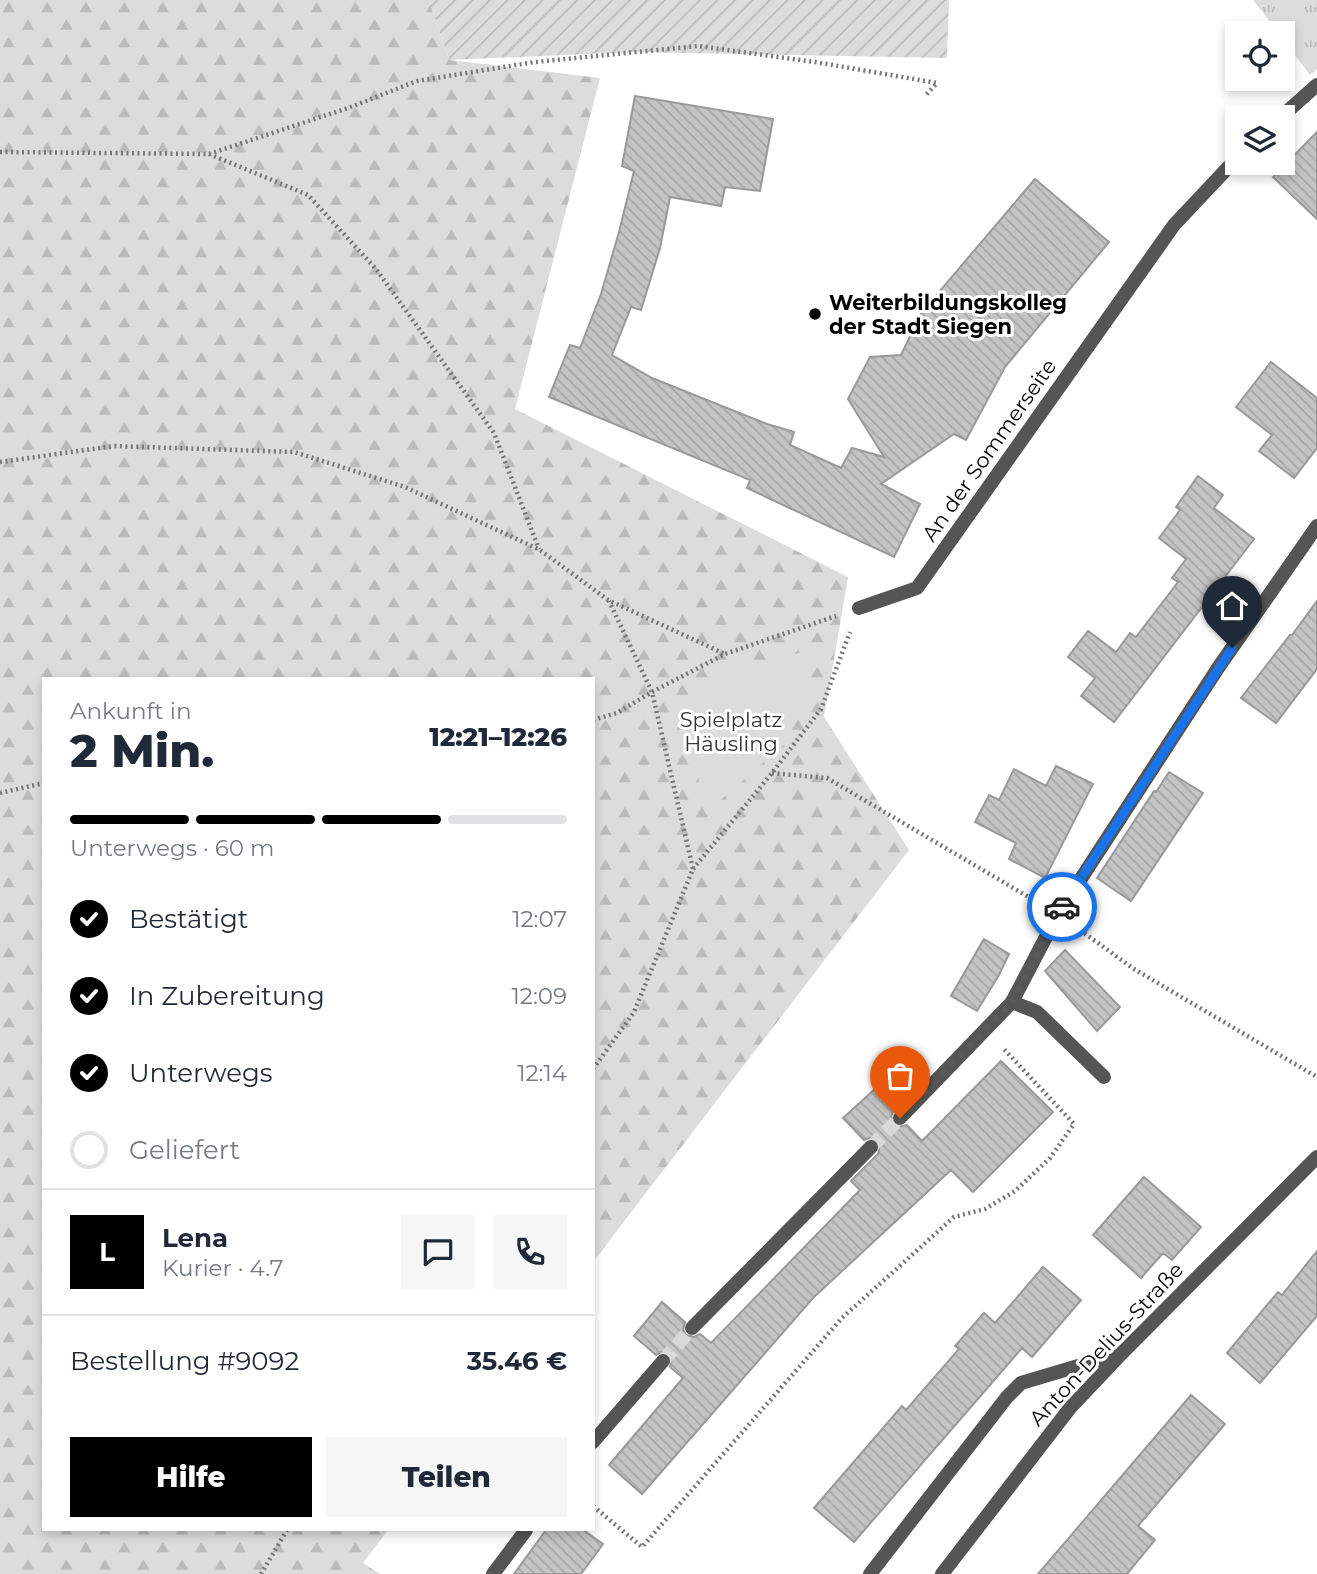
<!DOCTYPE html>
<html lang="de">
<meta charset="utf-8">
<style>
body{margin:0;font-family:Montserrat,sans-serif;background:#f6f6f7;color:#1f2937;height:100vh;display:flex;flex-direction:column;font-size:26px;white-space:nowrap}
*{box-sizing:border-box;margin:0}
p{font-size:23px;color:#747a83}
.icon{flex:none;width:38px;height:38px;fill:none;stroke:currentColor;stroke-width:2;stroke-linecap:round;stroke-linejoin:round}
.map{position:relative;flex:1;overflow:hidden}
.drawer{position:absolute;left:42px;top:677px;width:553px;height:854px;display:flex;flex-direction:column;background:#fff;border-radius:0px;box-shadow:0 4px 10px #0003}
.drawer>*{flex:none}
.fabs{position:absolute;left:1225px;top:21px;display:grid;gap:14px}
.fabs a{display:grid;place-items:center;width:70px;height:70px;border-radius:0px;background:#fff;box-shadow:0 4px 10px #0003;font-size:35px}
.pin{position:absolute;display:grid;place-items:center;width:60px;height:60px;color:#fff;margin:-72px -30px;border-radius:50% 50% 50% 0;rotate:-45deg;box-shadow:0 0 7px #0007}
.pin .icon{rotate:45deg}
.courier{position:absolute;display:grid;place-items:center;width:70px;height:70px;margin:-35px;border:5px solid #1a73e8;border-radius:50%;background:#fff;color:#222;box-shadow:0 2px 9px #0007}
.summary em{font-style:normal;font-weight:800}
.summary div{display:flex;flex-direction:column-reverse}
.summary{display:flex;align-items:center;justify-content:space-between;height:119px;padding:0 28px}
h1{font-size:46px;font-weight:800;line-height:52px}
.bar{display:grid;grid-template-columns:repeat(4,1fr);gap:10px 7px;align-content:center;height:84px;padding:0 28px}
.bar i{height:9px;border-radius:5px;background:#e0e1e3}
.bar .selected{background:#000}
.bar p{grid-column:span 4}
.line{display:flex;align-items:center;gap:18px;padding:0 28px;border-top:2px solid #e0e1e3}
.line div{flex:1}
.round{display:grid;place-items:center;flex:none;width:74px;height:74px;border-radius:0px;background:#f6f6f7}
ol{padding:0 28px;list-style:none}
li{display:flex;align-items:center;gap:21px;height:77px}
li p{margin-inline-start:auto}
li .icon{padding:7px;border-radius:50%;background:#000;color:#fff;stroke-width:4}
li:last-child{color:#747a83}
li i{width:38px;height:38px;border:4px solid #e0e1e3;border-radius:50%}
.button{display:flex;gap:14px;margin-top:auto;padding:14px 28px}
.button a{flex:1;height:80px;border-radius:0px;background:#000;color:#fff;font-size:28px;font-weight:800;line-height:80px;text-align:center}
.button a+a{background:#f6f6f7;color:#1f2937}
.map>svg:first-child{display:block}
.grass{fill:url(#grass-tufts)}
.forest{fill:url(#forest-firs)}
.park{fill:#dcdcdc}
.garden{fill:url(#garden-furrows)}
.building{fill:url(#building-back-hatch);stroke:#999;stroke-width:2}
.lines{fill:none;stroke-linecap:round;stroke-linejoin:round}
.street-tunnel{stroke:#d9d9d9;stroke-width:14;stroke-dasharray:14 7;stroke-linecap:butt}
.path{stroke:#777;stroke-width:4.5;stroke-dasharray:2 3.5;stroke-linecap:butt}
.lane{stroke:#555;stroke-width:14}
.street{stroke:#555;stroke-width:14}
.done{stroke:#595959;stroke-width:7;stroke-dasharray:0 12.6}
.route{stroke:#1a73e8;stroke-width:9}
.poi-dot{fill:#000;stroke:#fff;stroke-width:2.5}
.labels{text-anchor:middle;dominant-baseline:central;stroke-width:6;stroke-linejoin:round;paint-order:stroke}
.poi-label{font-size:21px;font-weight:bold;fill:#000;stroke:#fff;text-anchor:start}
.street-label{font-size:21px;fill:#000;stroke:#fff}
.park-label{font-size:21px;fill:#333;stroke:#fff}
</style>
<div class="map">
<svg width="1317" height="1574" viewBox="0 0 1317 1574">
<defs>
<pattern id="grass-tufts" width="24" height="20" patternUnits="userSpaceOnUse" patternTransform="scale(1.75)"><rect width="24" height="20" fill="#dcdcdc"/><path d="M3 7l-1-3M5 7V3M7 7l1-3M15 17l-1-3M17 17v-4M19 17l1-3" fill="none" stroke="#bbb"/></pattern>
<pattern id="forest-firs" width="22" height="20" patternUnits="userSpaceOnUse" patternTransform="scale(1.75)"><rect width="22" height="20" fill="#dcdcdc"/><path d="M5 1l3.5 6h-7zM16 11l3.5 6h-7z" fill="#bbb"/></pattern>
<pattern id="garden-furrows" width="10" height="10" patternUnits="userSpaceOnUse" patternTransform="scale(1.75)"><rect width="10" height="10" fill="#dcdcdc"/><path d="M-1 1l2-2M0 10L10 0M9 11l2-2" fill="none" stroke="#bbb"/></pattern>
<pattern id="building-back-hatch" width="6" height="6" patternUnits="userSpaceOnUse" patternTransform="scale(1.75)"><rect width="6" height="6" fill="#c4c4c4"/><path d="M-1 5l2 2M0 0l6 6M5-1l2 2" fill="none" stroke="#a7a7a7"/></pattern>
</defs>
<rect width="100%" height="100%" fill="#fff"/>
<path class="grass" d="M 1253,0 L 1317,0 L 1317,69 L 1310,75 L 1283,39 L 1283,33 L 1279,33 Z"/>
<path class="forest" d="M 0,0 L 429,0 L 449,60 L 600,78 L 515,409 L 848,577 L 824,717 L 909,850 L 593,1262 L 593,679 L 44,679 L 44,1530 L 388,1530 L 363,1563 L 380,1574 L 0,1574 Z"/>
<path class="park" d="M 822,648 L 786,743 L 709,810 L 676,712 L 742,666 Z"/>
<path class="garden" d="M 429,0 L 949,0 L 947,58 L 634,52 L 449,60 Z"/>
<path class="building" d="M 635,96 L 773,119 L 760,191 L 725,187 L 721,206 L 670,197 L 660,248 L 641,310 L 631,307 L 612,355 L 652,378 L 767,424 L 794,432 L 790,445 L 841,468 L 852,448 L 884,457 L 848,399 L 870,357 L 901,355 L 922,312 L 1035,179 L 1109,242 L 1005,367 L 966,440 L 954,434 L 881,484 L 920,504 L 894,557 L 747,488 L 750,480 L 549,397 L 570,345 L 580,348 L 601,294 L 619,232 L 634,171 L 622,166 Z
M 1317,132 L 1317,219 L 1273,177 Z
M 1271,362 L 1317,398 L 1317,448 L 1294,478 L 1259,451 L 1272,435 L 1236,407 Z
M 1198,476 L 1223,495 L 1214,508 L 1254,539 L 1114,722 L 1081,696 L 1095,678 L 1068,657 L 1088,631 L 1116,652 L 1130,633 L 1136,637 L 1178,582 L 1172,578 L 1186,559 L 1159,538 L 1180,510 L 1176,507 Z
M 1317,601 L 1317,669 L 1276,723 L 1241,698 L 1290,635 L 1292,635 Z
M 1056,766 L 1093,784 L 1045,878 L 1009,859 L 1016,843 L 975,822 L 989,795 L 999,800 L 1014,769 L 1046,786 Z
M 1169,772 L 1203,793 L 1131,901 L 1097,878 L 1154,791 L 1156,792 Z
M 984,939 L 1009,954 L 999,975 L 977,1011 L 951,996 Z
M 1065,950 L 1120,1007 L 1097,1031 L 1045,971 Z
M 1001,1061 L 1053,1112 L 973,1192 L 951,1170 L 813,1298 L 642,1494 L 609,1465 L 683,1378 L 670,1367 L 672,1359 L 669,1353 L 661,1352 L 656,1355 L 634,1336 L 662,1302 L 685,1322 L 683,1330 L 686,1335 L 694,1337 L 700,1334 L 711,1343 L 860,1190 L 851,1181 L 878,1154 L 880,1145 L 878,1141 L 874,1138 L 869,1138 L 864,1140 L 843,1118 L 876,1088 L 894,1110 L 891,1116 L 893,1124 L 898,1127 L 907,1125 L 922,1141 Z
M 1144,1177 L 1201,1227 L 1172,1260 L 1163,1253 L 1141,1278 L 1093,1235 Z
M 1317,1251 L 1317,1316 L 1260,1383 L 1227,1353 L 1278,1292 L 1282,1295 Z
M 1043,1267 L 1081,1300 L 1032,1357 L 1022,1348 L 854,1542 L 814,1508 L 902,1406 L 906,1410 L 959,1349 L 955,1346 L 984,1313 L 995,1323 Z
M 1191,1395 L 1225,1424 L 1138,1526 L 1155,1540 L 1127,1574 L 1038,1574 Z
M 546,1530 L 583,1530 L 603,1544 L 581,1574 L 514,1574 Z"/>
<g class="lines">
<path class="street-tunnel" d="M 871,1147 L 900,1118
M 663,1361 L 692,1328"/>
<path class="path" d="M 0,152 L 209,154 L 308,195 L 376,269 L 494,433 L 539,549
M 209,154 L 348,108 L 417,81 L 535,62 L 698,46 L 815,62 L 937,83 L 925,96
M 0,462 L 114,446 L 294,452 L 405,487 L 540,550 L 608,600 L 725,654
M 593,720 L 617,713 L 652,692 L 725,654 L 836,616
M 772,773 L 827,778 L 1037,902
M 0,793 L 44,783
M 693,869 L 772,773 L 821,709 L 850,632
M 1080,930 L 1134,969 L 1317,1077
M 593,1069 L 634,1012 L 693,869 L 652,692 L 609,601
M 593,1506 L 642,1547 L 842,1318 L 954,1217 L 985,1209 L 1015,1191 L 1050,1158 L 1074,1124 L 1003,1048
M 261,1574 L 287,1530"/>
<path class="lane" d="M 1012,1002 L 1037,1012 L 1104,1077
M 870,1574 L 1007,1397 L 1021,1383 L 1122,1353"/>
<path class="street" d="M 1281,117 L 1317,85
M 859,608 L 917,588 L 1174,225 L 1237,158
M 900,1118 L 1012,1002 L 1058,914 L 1218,668 L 1317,526
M 692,1328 L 871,1147
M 593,1442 L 663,1361
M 493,1574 L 526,1530
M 942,1574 L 1070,1408 L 1122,1353 L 1317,1157"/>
</g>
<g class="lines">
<path class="done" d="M 900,1118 L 1012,1002 L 1062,907"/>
<path class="route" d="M 1062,907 L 1232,648"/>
</g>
<circle class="poi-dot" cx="815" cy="314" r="7"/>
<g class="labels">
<g class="poi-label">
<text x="829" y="302">Weiterbildungskolleg<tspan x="829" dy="24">der Stadt Siegen</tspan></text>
</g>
<g class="street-label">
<text transform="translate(989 450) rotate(-55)">An der Sommerseite</text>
<text transform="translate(1106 1344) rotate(-47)">Anton-Delius-Straße</text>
</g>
<g class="park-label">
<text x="731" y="719">Spielplatz<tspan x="731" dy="24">Häusling</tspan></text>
</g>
</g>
</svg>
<div class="fabs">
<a><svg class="icon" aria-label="locate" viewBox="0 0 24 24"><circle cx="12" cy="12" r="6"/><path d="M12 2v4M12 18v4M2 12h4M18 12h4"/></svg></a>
<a><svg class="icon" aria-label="layers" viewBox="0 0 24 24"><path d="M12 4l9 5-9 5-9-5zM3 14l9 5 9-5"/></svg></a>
</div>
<div class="pin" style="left:900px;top:1118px;background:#ea580c"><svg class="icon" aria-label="bag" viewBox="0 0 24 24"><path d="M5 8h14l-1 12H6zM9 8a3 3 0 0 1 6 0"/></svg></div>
<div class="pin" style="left:1232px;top:648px;background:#1f2937"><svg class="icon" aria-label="home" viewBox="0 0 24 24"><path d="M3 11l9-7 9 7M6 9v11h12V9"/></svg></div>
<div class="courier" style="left:1062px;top:907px"><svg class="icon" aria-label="car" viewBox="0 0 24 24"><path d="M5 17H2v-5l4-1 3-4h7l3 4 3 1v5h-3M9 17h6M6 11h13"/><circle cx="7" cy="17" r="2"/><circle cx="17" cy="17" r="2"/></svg></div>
<section class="drawer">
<div class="summary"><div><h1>2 Min.</h1><p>Ankunft in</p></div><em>12:21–12:26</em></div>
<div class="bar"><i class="selected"></i><i class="selected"></i><i class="selected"></i><i></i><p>Unterwegs · 60 m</p></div>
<ol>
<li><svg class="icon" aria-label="check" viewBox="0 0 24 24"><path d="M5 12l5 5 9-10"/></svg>Bestätigt<p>12:07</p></li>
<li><svg class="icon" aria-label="check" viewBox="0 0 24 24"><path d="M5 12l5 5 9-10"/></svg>In Zubereitung<p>12:09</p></li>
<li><svg class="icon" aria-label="check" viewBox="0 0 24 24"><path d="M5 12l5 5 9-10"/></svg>Unterwegs<p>12:14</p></li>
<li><i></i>Geliefert</li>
</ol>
<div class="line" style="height:126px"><b class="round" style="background:#000;color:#fff">L</b><div><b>Lena</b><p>Kurier · 4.7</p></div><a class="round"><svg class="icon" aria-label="chat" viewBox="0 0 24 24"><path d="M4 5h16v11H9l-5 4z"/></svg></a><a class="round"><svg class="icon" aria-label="phone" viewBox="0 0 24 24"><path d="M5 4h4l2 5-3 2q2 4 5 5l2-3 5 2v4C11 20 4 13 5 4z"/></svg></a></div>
<div class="line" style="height:91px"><div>Bestellung #9092</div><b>35.46 €</b></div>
<div class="button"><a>Hilfe</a><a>Teilen</a></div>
</section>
</div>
